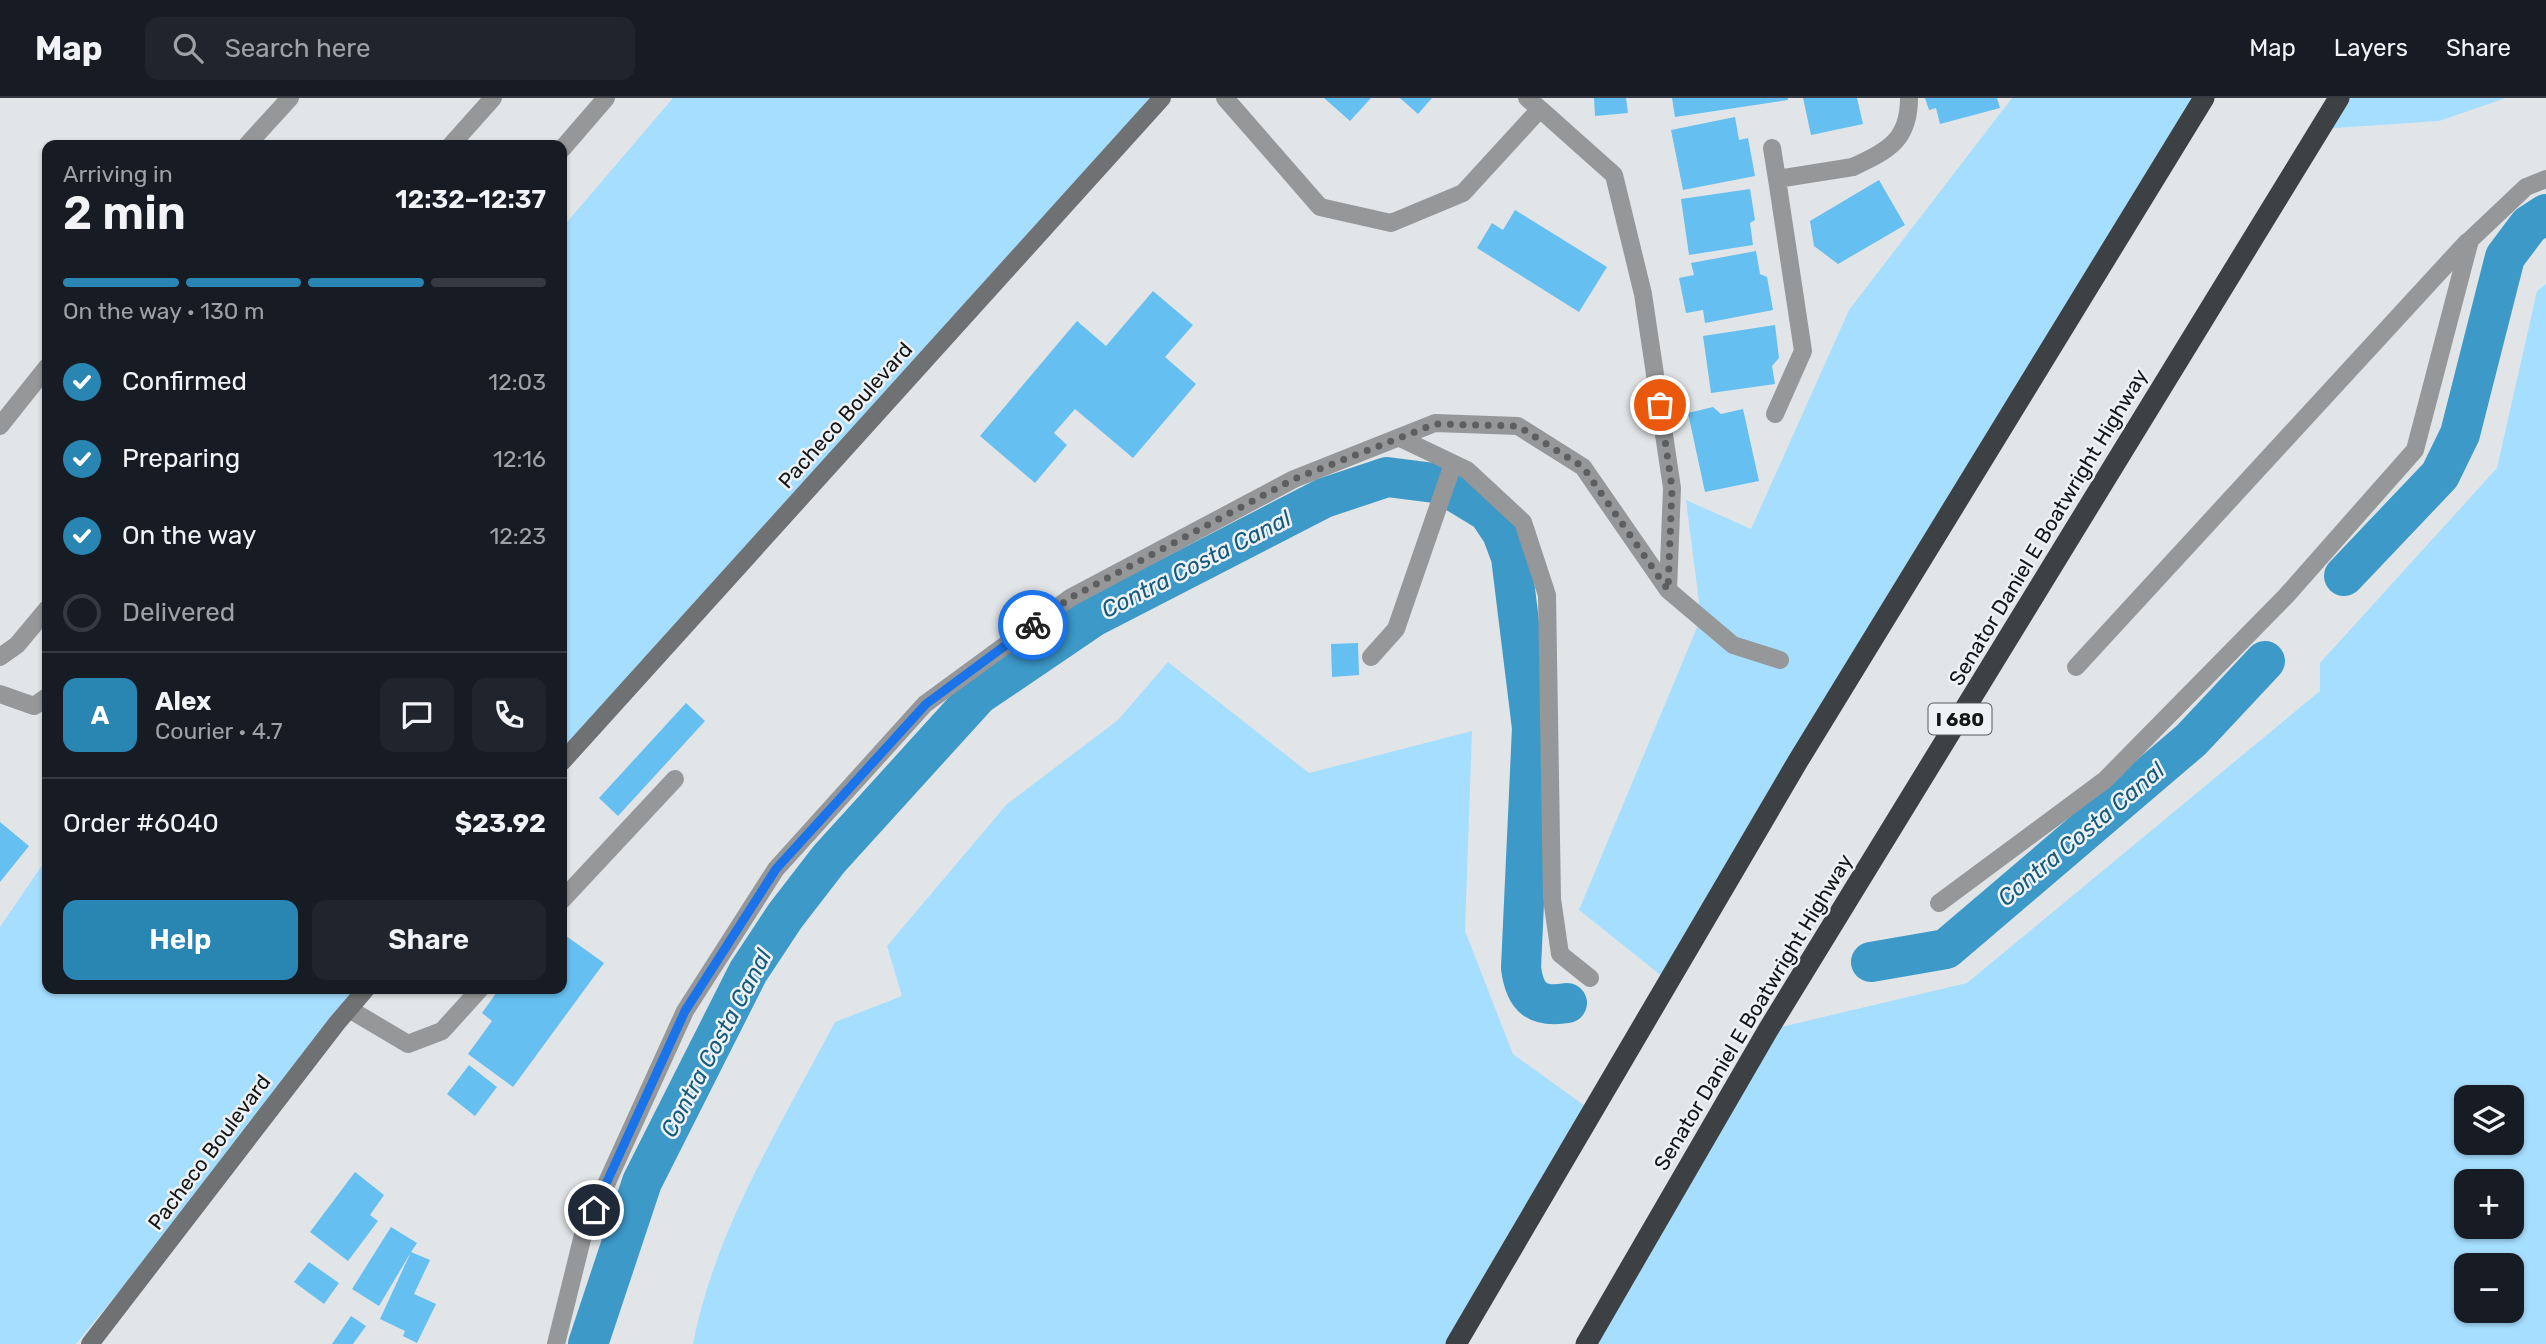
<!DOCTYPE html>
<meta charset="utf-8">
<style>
body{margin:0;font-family:Rubik,sans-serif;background:#20242c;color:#f1f3f6;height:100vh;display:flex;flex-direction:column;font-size:26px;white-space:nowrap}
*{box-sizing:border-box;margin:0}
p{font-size:23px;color:#9ea1a6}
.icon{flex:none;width:38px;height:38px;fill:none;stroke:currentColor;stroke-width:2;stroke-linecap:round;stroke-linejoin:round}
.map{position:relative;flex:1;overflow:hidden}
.panel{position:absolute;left:42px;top:42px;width:525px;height:854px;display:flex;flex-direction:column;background:#171b24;border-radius:14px;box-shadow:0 2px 5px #0004}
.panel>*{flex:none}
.buttons{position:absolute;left:2454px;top:987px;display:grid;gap:14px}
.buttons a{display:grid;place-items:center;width:70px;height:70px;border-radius:14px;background:#171b24;box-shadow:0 2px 5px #0004;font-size:35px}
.pin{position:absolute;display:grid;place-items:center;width:60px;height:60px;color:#fff;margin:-30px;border:4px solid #fff;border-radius:50%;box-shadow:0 2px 7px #0007}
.courier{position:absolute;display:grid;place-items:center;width:70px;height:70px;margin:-35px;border:5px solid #1a73e8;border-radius:50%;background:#fff;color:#222;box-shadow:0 2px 9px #0007}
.head em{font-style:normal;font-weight:600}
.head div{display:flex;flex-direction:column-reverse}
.head{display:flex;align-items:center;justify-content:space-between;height:119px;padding:0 21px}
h1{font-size:46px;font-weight:600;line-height:52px}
.bar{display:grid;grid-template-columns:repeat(4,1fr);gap:10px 7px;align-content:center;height:84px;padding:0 21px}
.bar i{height:9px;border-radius:5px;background:#363941}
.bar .current{background:#2986b3}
.bar p{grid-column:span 4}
.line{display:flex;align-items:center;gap:18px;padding:0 21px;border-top:2px solid #363941}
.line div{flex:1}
.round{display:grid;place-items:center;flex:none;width:74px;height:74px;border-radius:14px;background:#20242c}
ol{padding:0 21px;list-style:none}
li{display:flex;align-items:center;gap:21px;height:77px}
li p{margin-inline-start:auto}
li .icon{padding:7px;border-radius:50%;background:#2986b3;color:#fff;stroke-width:4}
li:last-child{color:#9ea1a6}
li i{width:38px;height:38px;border:4px solid #363941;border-radius:50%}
.action{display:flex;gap:14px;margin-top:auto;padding:14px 21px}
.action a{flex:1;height:80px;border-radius:14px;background:#2986b3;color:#fff;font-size:28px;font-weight:600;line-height:80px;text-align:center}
.action a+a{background:#20242c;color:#f1f3f6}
header{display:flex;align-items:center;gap:42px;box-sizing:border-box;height:98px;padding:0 35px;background:#171b24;border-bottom:2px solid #363941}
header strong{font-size:33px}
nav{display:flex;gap:38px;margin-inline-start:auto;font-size:24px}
.search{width:490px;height:63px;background:#20242c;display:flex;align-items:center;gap:18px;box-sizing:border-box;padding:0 24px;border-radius:14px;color:#9ea1a6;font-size:26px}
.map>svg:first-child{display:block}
.green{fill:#a6deff;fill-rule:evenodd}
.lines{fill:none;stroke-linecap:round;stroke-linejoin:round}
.canal{stroke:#3c99c8;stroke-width:40}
.building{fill:#65bff0}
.service{stroke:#959798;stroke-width:18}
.minor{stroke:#959798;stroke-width:18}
.secondary{stroke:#6f7173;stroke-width:18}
.motorway{stroke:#3e4143;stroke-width:21}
.done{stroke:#5d5e5f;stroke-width:7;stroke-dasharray:0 12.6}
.route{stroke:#1a73e8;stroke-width:9}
.labels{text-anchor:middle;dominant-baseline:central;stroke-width:5;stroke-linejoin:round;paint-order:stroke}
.shield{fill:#eff2f5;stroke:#565859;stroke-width:2}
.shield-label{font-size:19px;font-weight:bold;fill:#151616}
.street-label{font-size:21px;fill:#151616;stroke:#eff2f5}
.water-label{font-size:23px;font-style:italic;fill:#155b7c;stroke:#eff2f5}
</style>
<header>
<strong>Map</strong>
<div class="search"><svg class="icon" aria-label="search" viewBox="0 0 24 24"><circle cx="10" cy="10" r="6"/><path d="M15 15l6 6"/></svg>Search here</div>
<nav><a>Map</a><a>Layers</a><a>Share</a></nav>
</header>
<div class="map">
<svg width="2546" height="1246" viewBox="0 0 2546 1246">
<rect width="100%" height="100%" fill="#e2e5e7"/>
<path class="green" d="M 673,0 L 1162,0 L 562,664 L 562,130 Z
M 2012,0 L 2204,0 L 1668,883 L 1579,812 L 1701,520 L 1686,402 L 1751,431 L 1849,212 Z
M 2339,0 L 2506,0 L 2439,23 L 2320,31 Z
M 2546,186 L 2546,1246 L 1586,1246 L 1768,932 L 1967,885 L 2320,593 L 2320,565 L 2497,370 L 2537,193 ZM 2466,999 L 2511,999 L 2511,1045 L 2466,1045 ZM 2466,1083 L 2511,1083 L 2511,1129 L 2466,1129 ZM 2466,1167 L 2511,1167 L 2511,1213 L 2466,1213 Z
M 1168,564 L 1309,675 L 1472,633 L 1465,833 L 1513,956 L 1592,1013 L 1456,1246 L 693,1246 C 715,1131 781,1027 835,924 L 902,898 L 887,848 L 1007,706 L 1118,622 Z
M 47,760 L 47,891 L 366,891 L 76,1246 L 0,1246 L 0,829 Z"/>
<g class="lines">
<path class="canal" d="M 2344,478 L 2440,377 L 2460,336 L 2505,159 L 2529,127 L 2546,116
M 1871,864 L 1946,851 L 2191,642 L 2265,563
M 588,1246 L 642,1084 L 748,874 L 785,818 L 829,761 L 978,597 L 1093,519 L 1324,400 L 1387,379 L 1442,386 L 1488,414 L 1502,435 L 1511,459 L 1532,630 L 1521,870 C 1525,900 1537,910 1567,905"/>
</g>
<path class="building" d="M 1324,0 L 1371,0 L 1350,23 Z
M 1400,0 L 1432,0 L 1418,16 Z
M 1594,0 L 1626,0 L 1628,15 L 1595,18 Z
M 1672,0 L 1788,0 L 1788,2 L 1675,19 Z
M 1803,0 L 1857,0 L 1863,26 L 1811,37 Z
M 1925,0 L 1997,0 L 2000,10 L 1940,26 L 1936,10 L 1929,12 Z
M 1735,19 L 1739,42 L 1748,40 L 1755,78 L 1683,92 L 1671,32 Z
M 1879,82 L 1905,127 L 1838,166 L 1814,148 L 1810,123 Z
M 1750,91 L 1755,122 L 1750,125 L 1753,147 L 1689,157 L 1681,101 Z
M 1515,112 L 1607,169 L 1579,214 L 1477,150 L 1492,125 L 1503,132 Z
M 1756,153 L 1760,176 L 1767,179 L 1773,212 L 1705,225 L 1703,212 L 1686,215 L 1679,180 L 1694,177 L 1691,165 Z
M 1153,193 L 1193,227 L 1165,259 L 1196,286 L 1133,360 L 1075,311 L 1054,335 L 1067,347 L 1035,385 L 980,338 L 1077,223 L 1106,248 Z
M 1775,227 L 1779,260 L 1772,268 L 1775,286 L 1711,295 L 1703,238 Z
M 1713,309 L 1721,316 L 1743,311 L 1759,383 L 1705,394 L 1688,315 Z
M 1358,545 L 1359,577 L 1332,579 L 1331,546 Z
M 686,605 L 705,623 L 618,718 L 599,700 Z
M 0,724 L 29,748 L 0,784 Z
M 562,835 L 604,865 L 513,989 L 468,956 L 492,923 L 482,915 L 499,891 L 562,891 Z
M 469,967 L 497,989 L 475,1018 L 447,996 Z
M 355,1074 L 384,1097 L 370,1117 L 378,1123 L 348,1163 L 310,1134 Z
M 391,1129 L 417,1145 L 411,1154 L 430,1162 L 414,1196 L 436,1206 L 417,1245 L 403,1238 L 405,1233 L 380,1221 L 411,1154 L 379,1208 L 352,1191 Z
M 309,1164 L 339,1185 L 324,1206 L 294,1184 Z
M 351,1218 L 366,1228 L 353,1246 L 332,1246 Z"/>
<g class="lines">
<path class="service" d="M 1225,0 L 1320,109 L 1391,125 L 1463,95 L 1540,11 L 1527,0
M 451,47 L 493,0
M 1772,50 L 1777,81
M 562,51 L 606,0
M 1775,316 L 1803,253 L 1777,81 L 1853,69
M 1400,340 L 1467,372 L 1523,424 L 1547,497 L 1552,801 L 1560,856 L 1590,880
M 1668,492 L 1733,547 L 1780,562
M 0,559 L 17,547 L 47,511
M 1371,559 L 1396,531 L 1453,366
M 2076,569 L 2467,144
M 0,596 L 34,608 L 47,599
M 562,802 L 675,681
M 1939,805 L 2105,682 L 2286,498 L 2415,352 L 2470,142 L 2526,89 L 2546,81
M 349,911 L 408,946 L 442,933 L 480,891
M 556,1246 L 583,1137 L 685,913 L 776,771 L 925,606 L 1070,500 L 1294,381 L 1435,325 L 1518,328 L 1583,369 L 1668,492 L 1672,390 L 1643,196 L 1614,77 L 1540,11"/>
<path class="minor" d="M 247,47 L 290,0
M 1853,69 C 1888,52 1909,43 1909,0
M 0,328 L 47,269"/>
<path class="secondary" d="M 562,664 L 1162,0
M 90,1246 L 337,925 L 366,891"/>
<path class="motorway" d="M 1456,1246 L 1798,663 L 2204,0
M 1586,1246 L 1768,932 L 2339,0"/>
</g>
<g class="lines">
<path class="done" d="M 1033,527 L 1070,500 L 1294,381 L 1435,326 L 1518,328 L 1583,369 L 1668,492 L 1672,390 L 1660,307"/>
<path class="route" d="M 594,1112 L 685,913 L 776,771 L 926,606 L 1033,527"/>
</g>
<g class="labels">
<rect class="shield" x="1928.5" y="605.5" width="63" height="31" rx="5"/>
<g class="shield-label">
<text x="1960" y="621">I 680</text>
</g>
<g class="street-label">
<text transform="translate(845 317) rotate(-48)">Pacheco Boulevard</text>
<text transform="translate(2048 429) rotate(-59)">Senator Daniel E Boatwright Highway</text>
<text transform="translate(1753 914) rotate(-59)">Senator Daniel E Boatwright Highway</text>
<text transform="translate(209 1054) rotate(-53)">Pacheco Boulevard</text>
</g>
<g class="water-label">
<text transform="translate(1196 466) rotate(-27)">Contra Costa Canal</text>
<text transform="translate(2081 736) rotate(-40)">Contra Costa Canal</text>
<text transform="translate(716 945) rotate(-62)">Contra Costa Canal</text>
</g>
</g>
</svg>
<div class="buttons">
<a><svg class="icon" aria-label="layers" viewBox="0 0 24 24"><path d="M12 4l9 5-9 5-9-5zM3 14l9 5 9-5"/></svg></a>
<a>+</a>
<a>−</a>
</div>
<div class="pin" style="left:1660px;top:307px;background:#ea580c"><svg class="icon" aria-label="bag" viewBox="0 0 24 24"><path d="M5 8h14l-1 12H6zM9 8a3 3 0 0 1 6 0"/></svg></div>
<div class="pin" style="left:594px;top:1112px;background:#1f2937"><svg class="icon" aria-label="home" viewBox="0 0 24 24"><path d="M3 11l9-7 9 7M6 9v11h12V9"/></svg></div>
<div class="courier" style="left:1033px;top:527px"><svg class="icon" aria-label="bike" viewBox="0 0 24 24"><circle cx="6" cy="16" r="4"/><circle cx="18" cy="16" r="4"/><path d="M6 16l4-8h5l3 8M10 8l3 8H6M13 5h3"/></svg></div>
<section class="panel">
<div class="head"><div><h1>2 min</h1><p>Arriving in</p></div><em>12:32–12:37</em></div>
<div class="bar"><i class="current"></i><i class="current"></i><i class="current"></i><i></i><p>On the way · 130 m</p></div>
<ol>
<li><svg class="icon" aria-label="check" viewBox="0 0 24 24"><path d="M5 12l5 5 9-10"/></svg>Confirmed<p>12:03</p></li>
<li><svg class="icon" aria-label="check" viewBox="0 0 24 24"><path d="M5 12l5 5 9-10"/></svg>Preparing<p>12:16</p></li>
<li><svg class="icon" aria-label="check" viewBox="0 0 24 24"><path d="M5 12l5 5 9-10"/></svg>On the way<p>12:23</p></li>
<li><i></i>Delivered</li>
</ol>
<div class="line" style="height:126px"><b class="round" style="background:#2986b3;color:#fff">A</b><div><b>Alex</b><p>Courier · 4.7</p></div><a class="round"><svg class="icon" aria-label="chat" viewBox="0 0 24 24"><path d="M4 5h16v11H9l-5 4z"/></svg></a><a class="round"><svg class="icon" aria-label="phone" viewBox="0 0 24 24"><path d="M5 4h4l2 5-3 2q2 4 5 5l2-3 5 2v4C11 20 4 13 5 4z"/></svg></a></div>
<div class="line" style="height:91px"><div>Order #6040</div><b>$23.92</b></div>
<div class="action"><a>Help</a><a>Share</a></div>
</section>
</div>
